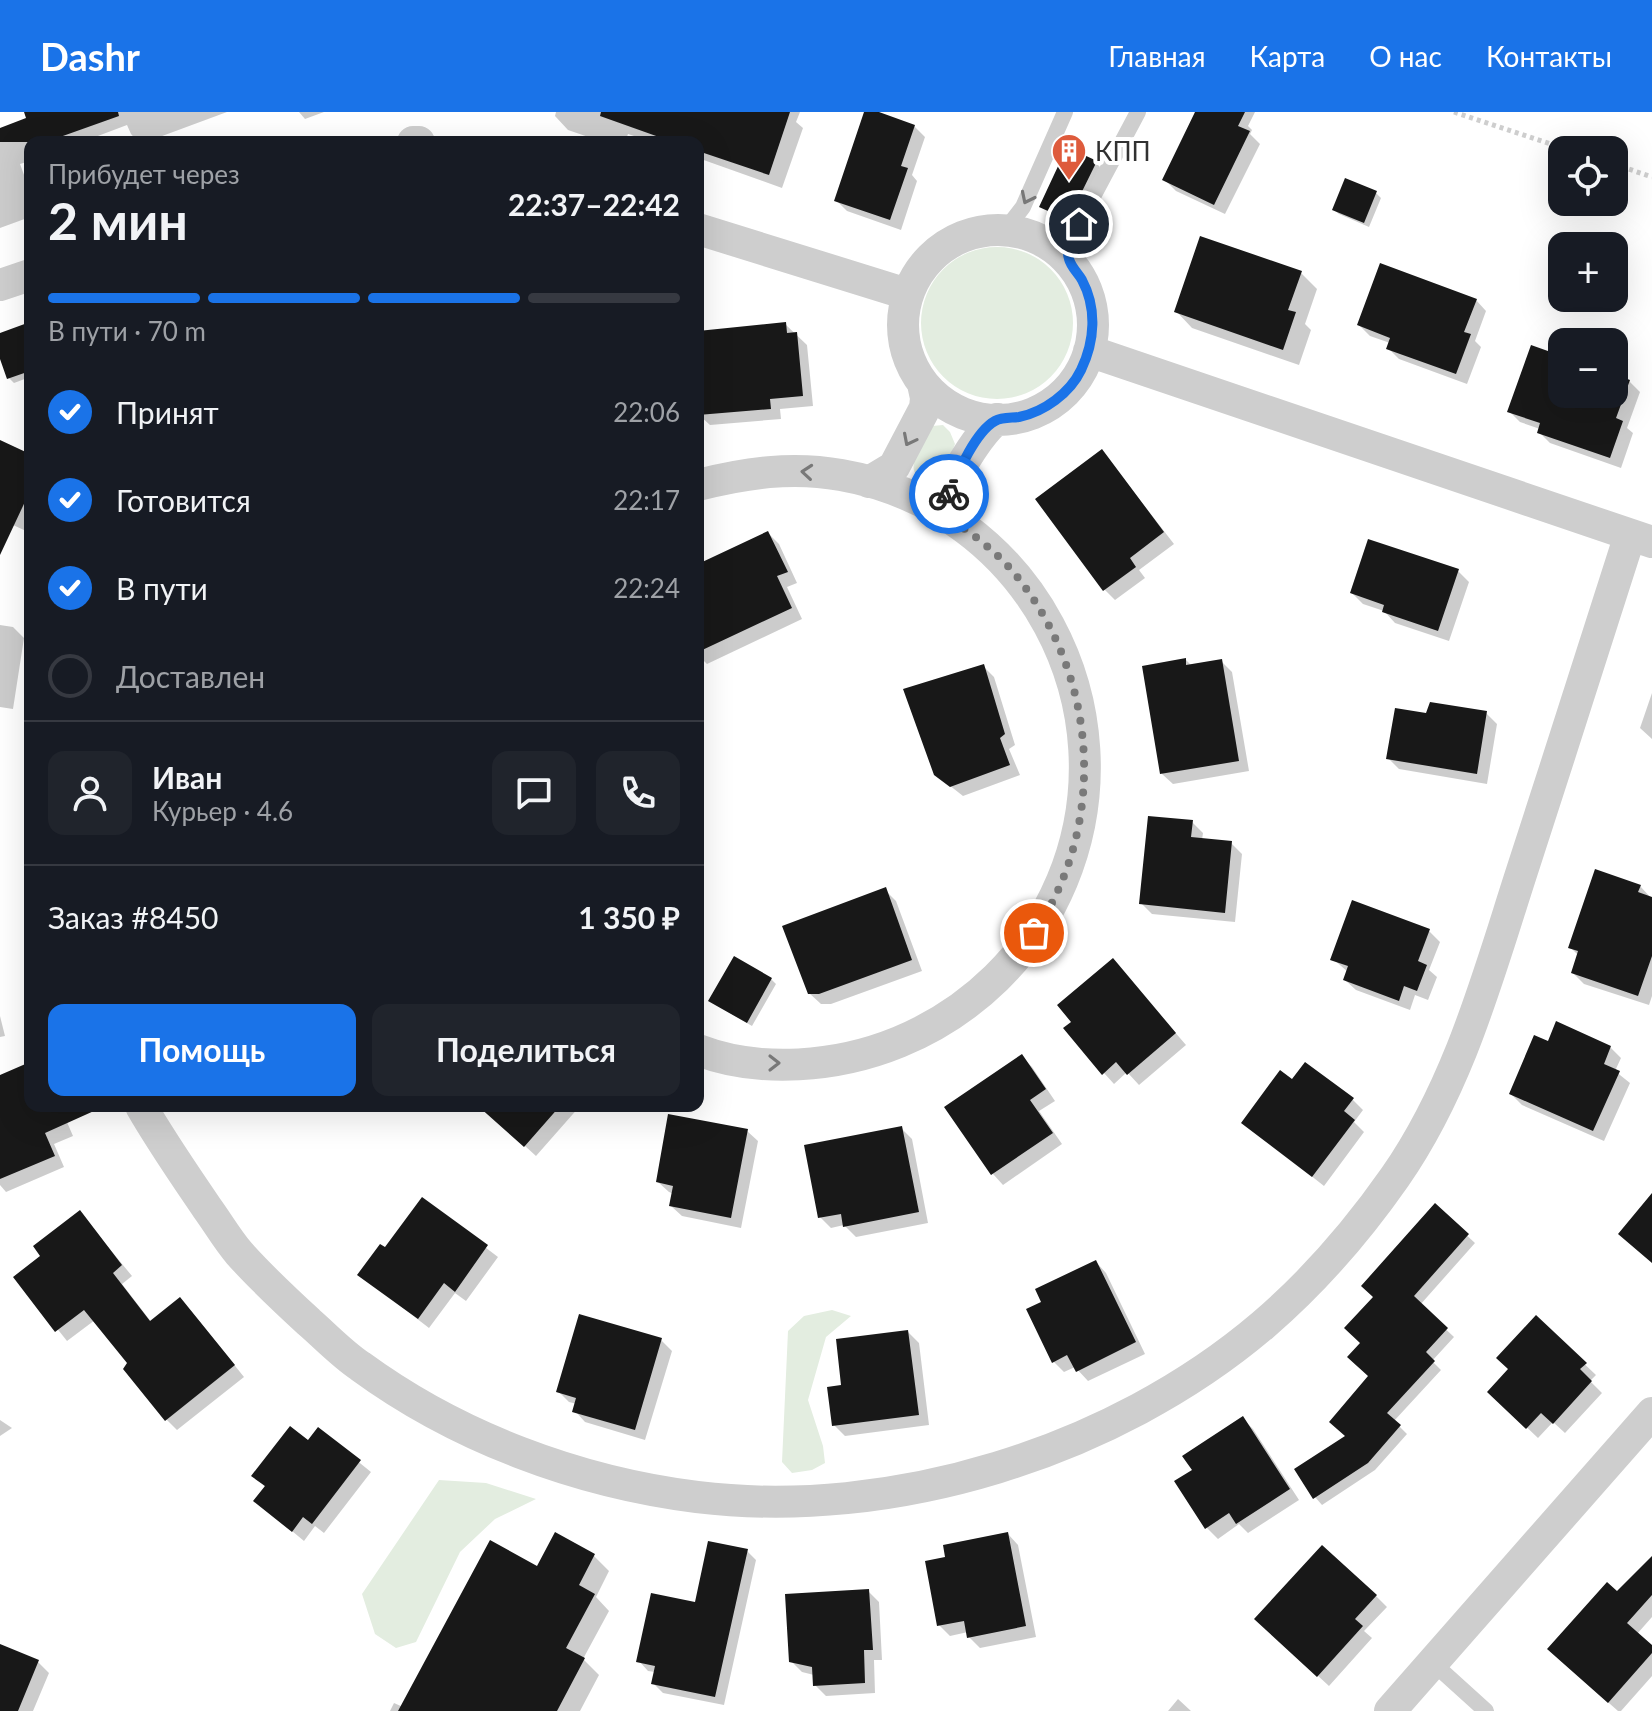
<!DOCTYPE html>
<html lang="ru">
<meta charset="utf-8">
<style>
body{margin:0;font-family:Lato,sans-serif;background:#20242c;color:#f1f3f6;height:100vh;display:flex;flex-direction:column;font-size:30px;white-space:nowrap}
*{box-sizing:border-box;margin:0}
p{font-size:26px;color:#9ea1a6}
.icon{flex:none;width:44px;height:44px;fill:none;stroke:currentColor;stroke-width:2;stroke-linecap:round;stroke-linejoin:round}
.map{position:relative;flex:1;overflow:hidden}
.sheet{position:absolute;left:24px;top:24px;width:680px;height:976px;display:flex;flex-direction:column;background:#171b24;border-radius:16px;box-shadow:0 8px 32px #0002}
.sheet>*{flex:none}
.controls{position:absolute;left:1548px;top:24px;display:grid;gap:16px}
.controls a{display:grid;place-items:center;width:80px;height:80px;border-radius:16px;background:#171b24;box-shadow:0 8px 32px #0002;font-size:40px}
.pin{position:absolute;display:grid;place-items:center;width:68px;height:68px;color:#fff;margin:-34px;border:4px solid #fff;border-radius:50%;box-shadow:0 2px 8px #0007}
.courier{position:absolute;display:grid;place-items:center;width:80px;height:80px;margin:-40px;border:6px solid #1a73e8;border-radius:50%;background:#fff;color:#222;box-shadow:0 2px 10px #0007}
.summary em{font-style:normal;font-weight:700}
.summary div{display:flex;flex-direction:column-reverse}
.summary{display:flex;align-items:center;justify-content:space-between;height:136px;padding:0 24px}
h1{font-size:52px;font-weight:700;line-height:60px}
.bar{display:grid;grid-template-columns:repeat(4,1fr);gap:12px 8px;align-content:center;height:96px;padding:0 24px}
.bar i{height:10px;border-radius:6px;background:#363941}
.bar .current{background:#1a73e8}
.bar p{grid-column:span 4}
.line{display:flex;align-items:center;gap:20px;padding:0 24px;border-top:2px solid #363941}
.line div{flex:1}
.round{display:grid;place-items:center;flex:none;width:84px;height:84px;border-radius:16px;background:#20242c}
ol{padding:0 24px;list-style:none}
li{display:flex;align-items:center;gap:24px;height:88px}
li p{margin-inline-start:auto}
li .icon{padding:8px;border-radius:50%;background:#1a73e8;color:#fff;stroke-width:4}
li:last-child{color:#9ea1a6}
li i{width:44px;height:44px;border:4px solid #363941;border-radius:50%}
.primary-button{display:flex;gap:16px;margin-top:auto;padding:16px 24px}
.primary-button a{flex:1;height:92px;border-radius:16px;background:#1a73e8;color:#fff;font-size:32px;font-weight:700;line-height:92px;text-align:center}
.primary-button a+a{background:#20242c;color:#f1f3f6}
header{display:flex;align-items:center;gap:48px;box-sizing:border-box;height:112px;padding:0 40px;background:#1a73e8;color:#fff}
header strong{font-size:38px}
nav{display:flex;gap:44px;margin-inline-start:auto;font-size:28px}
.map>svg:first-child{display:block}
.green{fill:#e3ede0}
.shadow{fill:#0003}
.building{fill:#181818}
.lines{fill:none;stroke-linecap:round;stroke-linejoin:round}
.path{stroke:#cecece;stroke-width:5;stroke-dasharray:4 4;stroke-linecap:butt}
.service{stroke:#cecece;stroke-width:16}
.minor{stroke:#cecece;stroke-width:32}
.oneway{stroke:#787878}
.done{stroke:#797979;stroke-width:8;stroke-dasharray:0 14.4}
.route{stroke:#1a73e8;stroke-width:10}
.labels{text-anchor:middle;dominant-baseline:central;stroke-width:8;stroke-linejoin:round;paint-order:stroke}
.poi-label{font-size:26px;fill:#313131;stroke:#fff;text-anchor:start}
</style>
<header>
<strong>Dashr</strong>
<nav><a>Главная</a><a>Карта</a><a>О нас</a><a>Контакты</a></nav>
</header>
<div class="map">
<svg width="1652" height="1599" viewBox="0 0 1652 1599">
<rect width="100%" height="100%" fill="#fff"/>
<path class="green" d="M921 211a76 76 0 1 1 152 0a76 76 0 1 1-152 0Z
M 943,313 L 950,320 L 955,332 L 947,353 L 934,369 C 895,368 922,331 932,314 Z
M 832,1198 L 851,1204 L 826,1225 L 808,1288 L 823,1334 L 825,1351 L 812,1358 L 792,1361 L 782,1350 L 788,1219 L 804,1204 Z
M 439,1368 L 486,1371 L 536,1387 L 495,1407 L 460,1440 L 416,1530 L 396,1536 L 375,1522 L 362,1482 Z"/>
<path class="shadow" d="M 26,0 L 227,0 L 146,30 L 138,30 L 131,22 L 127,13 L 82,30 L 30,30 L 30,49 L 20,52 L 30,79 L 30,105 L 0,116 L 0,18 L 29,7 Z
M 299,0 L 324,0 L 305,7 Z
M 556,0 L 800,0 L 796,10 L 803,16 L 782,76 L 698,46 L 698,30 L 652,30 L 628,22 L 625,30 L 603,30 L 568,18 L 555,4 Z
M 867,0 L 914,14 L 925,25 L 912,63 L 917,69 L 901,118 L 847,99 L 836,88 Z
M 1197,0 L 1255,0 L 1248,14 L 1252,18 L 1250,22 L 1260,32 L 1225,102 L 1176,79 L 1165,68 Z
M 1096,51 L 1100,55 L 1073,112 L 1041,94 Z
M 1376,81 L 1381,86 L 1369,115 L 1339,102 L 1334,98 Z
M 1301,161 L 1317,177 L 1305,212 L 1311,218 L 1299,253 L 1192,216 L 1176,199 Z
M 1476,188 L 1486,199 L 1475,229 L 1481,235 L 1467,272 L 1399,247 L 1388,236 L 1390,231 L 1370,224 L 1359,213 Z
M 785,212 L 807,233 L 813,294 L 780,297 L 781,307 L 710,313 L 699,303 L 698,221 Z
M 30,213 L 30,265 L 14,271 L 9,266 L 0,241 L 0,223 Z
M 1562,246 L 1562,282 L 1614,282 L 1614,264 L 1629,269 L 1640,280 L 1627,316 L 1633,321 L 1621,356 L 1550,331 L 1539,320 L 1540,317 L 1520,310 L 1509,299 Z
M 0,330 L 30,344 L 30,412 L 26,419 L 0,407 Z
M 1102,339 L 1174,432 L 1139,458 L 1145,466 L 1115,488 L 1104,477 Z
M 768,421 L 779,432 L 797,471 L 787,475 L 802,507 L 707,552 L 698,543 L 698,454 Z
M 1458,459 L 1469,470 L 1449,529 L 1395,511 L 1384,499 L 1363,492 L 1352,481 Z
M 0,513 L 13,515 L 24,526 L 13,597 L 0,595 Z
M 1186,548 L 1192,554 L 1221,549 L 1232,560 L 1249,659 L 1173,672 L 1162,662 Z
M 983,554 L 994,565 L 1015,633 L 1009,637 L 1020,663 L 963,684 L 935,662 Z
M 1652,581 L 1652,627 L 1640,616 Z
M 1486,601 L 1497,612 L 1487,672 L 1399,657 L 1389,647 L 1427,603 Z
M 1192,710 L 1203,721 L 1202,728 L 1231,731 L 1242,742 L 1235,810 L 1152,802 L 1141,791 Z
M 1640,774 L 1652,787 L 1652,884 L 1649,893 L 1584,872 L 1573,861 L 1579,844 L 1571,836 Z
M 885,778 L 896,789 L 922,859 L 831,892 L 821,892 L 809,881 Z
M 1429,819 L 1440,830 L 1429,858 L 1437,865 L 1428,888 L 1415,883 L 1410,898 L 1356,878 L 1345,868 L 1348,860 L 1333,847 Z
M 1123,860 L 1186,933 L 1139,973 L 1127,960 L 1114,972 L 1104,961 Z
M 771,867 L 776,872 L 752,914 L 716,893 Z
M 0,904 L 5,924 L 0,925 Z
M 1549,932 L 1610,935 L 1621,946 L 1615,959 L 1630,971 L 1604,1029 L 1522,993 L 1511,982 Z
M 1021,944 L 1032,955 L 1055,989 L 1039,999 L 1062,1032 L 1003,1073 L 993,1062 Z
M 30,952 L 30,994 L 60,994 L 73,1024 L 54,1032 L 64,1055 L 6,1080 L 0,1073 L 0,965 Z
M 1293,970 L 1352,987 L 1363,998 L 1354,1010 L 1364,1020 L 1324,1074 L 1244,1011 Z
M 191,994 L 205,994 L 196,999 Z
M 481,994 L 580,994 L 536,1044 Z
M 901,1016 L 912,1027 L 928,1111 L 856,1125 L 844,1113 L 831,1116 L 820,1105 Z
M 747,1019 L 758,1029 L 741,1116 L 682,1104 L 671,1094 L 674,1082 L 669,1080 L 658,1070 Z
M 423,1088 L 498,1145 L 466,1189 L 455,1181 L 429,1216 L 360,1163 L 386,1138 Z
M 1435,1094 L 1475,1131 L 1420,1193 L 1454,1225 L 1432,1249 L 1441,1258 L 1394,1309 L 1407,1322 L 1375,1358 L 1322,1393 L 1315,1385 L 1347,1324 L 1370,1265 L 1362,1231 L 1375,1185 Z
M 80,1101 L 132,1164 L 122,1172 L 152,1211 L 191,1199 L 244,1265 L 177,1318 L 166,1307 L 129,1251 L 95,1208 L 67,1229 L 16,1165 L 43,1145 Z
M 1096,1150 L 1106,1161 L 1145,1242 L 1088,1269 L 1075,1255 L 1064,1260 L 1053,1249 L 1044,1191 Z
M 1536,1206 L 1596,1263 L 1590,1269 L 1602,1281 L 1565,1321 L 1553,1310 L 1538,1326 L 1489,1280 L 1510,1258 Z
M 908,1220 L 919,1231 L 929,1313 L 845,1324 L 834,1313 L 844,1274 Z
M 661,1228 L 672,1239 L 645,1328 L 585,1310 L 575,1299 L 577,1292 L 569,1290 L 558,1279 Z
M 1243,1307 L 1253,1317 L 1299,1388 L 1248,1421 L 1239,1412 L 1218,1427 L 1207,1416 L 1177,1370 L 1195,1359 Z
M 0,1308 L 12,1316 L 0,1324 Z
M 319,1318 L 371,1360 L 324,1421 L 315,1414 L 304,1429 L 256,1389 L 266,1376 L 254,1363 L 309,1331 Z
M 1008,1422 L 1018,1433 L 1036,1525 L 980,1536 L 969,1525 L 968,1520 L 950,1524 L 939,1513 L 948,1447 Z
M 556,1423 L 594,1444 L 609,1459 L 596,1485 L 609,1499 L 583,1547 L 599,1563 L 580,1599 L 390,1599 L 394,1591 L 403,1595 L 538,1456 Z
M 747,1439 L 756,1448 L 724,1593 L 663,1581 L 653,1571 L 655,1560 L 648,1559 L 639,1549 Z
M 1652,1447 L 1652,1505 L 1637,1522 L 1652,1536 L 1652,1564 L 1621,1599 L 1618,1599 L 1560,1548 L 1617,1482 Z
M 868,1479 L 879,1490 L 882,1548 L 874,1548 L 875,1581 L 826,1584 L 815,1573 L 814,1563 L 802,1560 L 791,1549 Z
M 1376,1484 L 1387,1495 L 1364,1519 L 1372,1526 L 1329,1574 L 1268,1518 Z
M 0,1534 L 38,1550 L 49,1561 L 33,1599 L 0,1599 Z
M 1178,1587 L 1191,1599 L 1168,1599 Z"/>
<path class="building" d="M 24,0 L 118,0 L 119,4 L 46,30 L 0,30 L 0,16 L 26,6 Z
M 601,0 L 790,0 L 769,63 L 698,39 L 698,30 L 673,30 L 600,4 Z
M 864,0 L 879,0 L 915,13 L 901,54 L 908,56 L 890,108 L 834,89 Z
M 1195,0 L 1245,0 L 1238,14 L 1250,19 L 1214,93 L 1162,68 Z
M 1067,35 L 1097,49 L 1068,108 L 1039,95 Z
M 1345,66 L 1377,79 L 1364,111 L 1332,98 Z
M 1200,124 L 1302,159 L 1288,198 L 1296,200 L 1283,238 L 1174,200 Z
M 1380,151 L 1477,187 L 1464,220 L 1471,222 L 1456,262 L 1386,237 L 1390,226 L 1357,213 Z
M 30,210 L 30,259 L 7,267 L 0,247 L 0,221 Z
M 786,210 L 787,221 L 797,220 L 803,284 L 770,287 L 771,297 L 698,303 L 698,219 Z
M 1531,233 L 1562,244 L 1562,282 L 1614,282 L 1614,262 L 1630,268 L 1616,306 L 1623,309 L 1610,346 L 1537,321 L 1540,311 L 1507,300 Z
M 0,328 L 30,342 L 30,379 L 0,443 Z
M 1102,337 L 1164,420 L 1130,446 L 1136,455 L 1103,479 L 1035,387 Z
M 768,419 L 788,460 L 777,464 L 792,496 L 698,540 L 698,452 Z
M 1368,427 L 1459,457 L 1438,519 L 1382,500 L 1384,493 L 1350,481 Z
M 1186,546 L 1186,553 L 1222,547 L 1239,649 L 1160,662 L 1142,554 Z
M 984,552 L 1005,622 L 1000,626 L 1010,653 L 950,675 L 934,663 L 903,577 Z
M 1430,590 L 1487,599 L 1477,662 L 1386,647 L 1395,596 L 1426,601 Z
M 1148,704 L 1193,708 L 1191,725 L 1232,729 L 1225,801 L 1139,792 Z
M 1595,757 L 1641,773 L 1638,780 L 1652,785 L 1652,844 L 1638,884 L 1571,861 L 1578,839 L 1568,836 Z
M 886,775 L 912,848 L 819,882 L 808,882 L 782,814 Z
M 1352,788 L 1430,817 L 1418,849 L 1427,853 L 1417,879 L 1404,874 L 1399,889 L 1343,868 L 1348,854 L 1330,848 Z
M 734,844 L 772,866 L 747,911 L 708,889 Z
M 1113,846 L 1176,921 L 1127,963 L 1116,950 L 1102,963 L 1063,916 L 1071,910 L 1057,893 Z
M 1556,909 L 1611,934 L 1604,952 L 1620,959 L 1593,1019 L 1509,982 L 1534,923 L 1548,929 Z
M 1022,942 L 1046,977 L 1030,988 L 1053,1021 L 991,1063 L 944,995 Z
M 30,950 L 30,994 L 105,994 L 45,1021 L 55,1044 L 0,1067 L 0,963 Z
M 1305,950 L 1354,986 L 1344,999 L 1355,1008 L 1312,1065 L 1241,1011 L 1280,958 L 1292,967 Z
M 478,994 L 560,994 L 524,1035 Z
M 668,1002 L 748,1017 L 731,1106 L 669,1094 L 673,1074 L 656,1070 Z
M 902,1014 L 919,1100 L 843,1115 L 841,1102 L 818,1106 L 804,1033 Z
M 1652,1081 L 1652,1151 L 1618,1122 Z
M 422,1085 L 488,1133 L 455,1180 L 444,1171 L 418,1207 L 357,1163 L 380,1132 L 385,1135 Z
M 1435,1091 L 1469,1122 L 1414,1184 L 1448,1216 L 1426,1240 L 1435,1249 L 1387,1301 L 1401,1313 L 1368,1351 L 1313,1387 L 1294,1357 L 1345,1324 L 1329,1310 L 1368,1264 L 1347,1245 L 1360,1231 L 1344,1216 L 1373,1185 L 1361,1174 Z
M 80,1098 L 122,1153 L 113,1161 L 150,1209 L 180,1185 L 235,1253 L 165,1309 L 123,1257 L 127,1251 L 84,1198 L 55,1220 L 13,1165 L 40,1144 L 33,1134 Z
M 1096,1148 L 1136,1230 L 1076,1260 L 1067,1243 L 1052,1251 L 1026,1197 L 1041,1190 L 1035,1177 Z
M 579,1202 L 662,1226 L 635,1318 L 572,1300 L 576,1286 L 556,1280 Z
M 1536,1203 L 1587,1251 L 1580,1257 L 1592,1269 L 1553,1312 L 1541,1301 L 1526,1317 L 1487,1280 L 1508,1257 L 1496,1246 Z
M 908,1218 L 919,1303 L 832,1314 L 827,1275 L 841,1273 L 836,1227 Z
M 1243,1304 L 1290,1377 L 1236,1412 L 1229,1401 L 1205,1417 L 1174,1369 L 1192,1358 L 1182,1344 Z
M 290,1314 L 308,1328 L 318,1315 L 361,1348 L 312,1412 L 303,1405 L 292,1420 L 253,1389 L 265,1374 L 251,1364 Z
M 555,1420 L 595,1442 L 579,1473 L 595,1482 L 566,1536 L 585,1546 L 557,1599 L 398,1599 L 490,1428 L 537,1454 Z
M 1008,1420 L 1026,1514 L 967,1526 L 964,1509 L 937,1514 L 925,1449 L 945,1445 L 943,1433 Z
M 708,1429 L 748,1437 L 715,1585 L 651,1572 L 655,1554 L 636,1550 L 651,1481 L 695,1490 Z
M 1322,1433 L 1377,1483 L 1355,1507 L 1363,1514 L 1317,1565 L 1254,1507 Z
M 1652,1444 L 1652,1483 L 1627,1511 L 1652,1533 L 1652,1541 L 1608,1591 L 1547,1537 L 1607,1470 L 1617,1479 Z
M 869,1477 L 873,1538 L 864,1538 L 865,1571 L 813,1574 L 812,1555 L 789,1550 L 785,1482 Z
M 0,1532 L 39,1548 L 18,1599 L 0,1599 Z"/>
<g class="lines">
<path class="path" d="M 1454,0 L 1569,38
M 1614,52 L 1652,65"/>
<path class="service" d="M 1006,117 L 1023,95 L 1065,0
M 1069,149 L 1071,126 L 1138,0
M 1433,1551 L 1486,1599"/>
<path class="minor" d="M 413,30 L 419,30
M 698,117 L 907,182
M903 213a95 95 0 1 1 190 0a95 95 0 1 1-190 0Z
M 0,173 L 30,163
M 1089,239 L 1652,430
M 869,370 L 894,355 L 925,296 L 926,286 L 923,272
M 698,373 C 745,361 792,354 841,363 C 1029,396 1134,596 1062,769 C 1031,843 972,900 899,930 C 838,955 760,962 698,938
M 949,406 C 948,400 946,393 948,387 C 951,365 980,321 997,307
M 141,994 C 161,1029 184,1062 207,1096 C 218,1111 227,1127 239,1141 C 261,1166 285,1188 310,1211 C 326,1225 342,1242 360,1254 C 457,1325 577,1370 697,1385 C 892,1409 1114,1340 1263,1213 C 1313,1170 1358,1118 1395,1065 C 1459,973 1488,864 1522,759 C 1558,647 1595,535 1630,423
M 1390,1599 L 1652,1301"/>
</g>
<defs><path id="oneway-chevron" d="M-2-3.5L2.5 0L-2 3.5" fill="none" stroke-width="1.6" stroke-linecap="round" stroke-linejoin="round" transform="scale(2)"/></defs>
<g class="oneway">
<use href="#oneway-chevron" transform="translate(1027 86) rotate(116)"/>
<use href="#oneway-chevron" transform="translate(909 328) rotate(117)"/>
<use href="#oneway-chevron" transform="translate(807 360) rotate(-175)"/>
<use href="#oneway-chevron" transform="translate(774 951)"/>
</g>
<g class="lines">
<path class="done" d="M 949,382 L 947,392 L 949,406 C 976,424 1003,445 1022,471 C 1099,573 1106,715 1034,821"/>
<path class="route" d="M 949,382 C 958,361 975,320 995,309 C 1002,305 1011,306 1019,305 C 1044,300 1070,281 1081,258 C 1095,229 1097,196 1082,168 C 1078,161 1071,155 1069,147 C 1065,135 1073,122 1079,112"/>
</g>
<defs>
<g id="building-pin" transform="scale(1.8)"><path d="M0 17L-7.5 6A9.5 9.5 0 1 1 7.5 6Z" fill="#de5b3c" stroke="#fff"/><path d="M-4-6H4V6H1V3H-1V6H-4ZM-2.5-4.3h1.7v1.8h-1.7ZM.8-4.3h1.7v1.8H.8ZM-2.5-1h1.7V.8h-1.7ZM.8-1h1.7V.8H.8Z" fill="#fff"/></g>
</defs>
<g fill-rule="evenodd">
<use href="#building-pin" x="1069" y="39"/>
</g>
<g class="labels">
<g class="poi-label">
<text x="1095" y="39">КПП</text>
</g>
</g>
</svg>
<div class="controls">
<a><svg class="icon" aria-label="locate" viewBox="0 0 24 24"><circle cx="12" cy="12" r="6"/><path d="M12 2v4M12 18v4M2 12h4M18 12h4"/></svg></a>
<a>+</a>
<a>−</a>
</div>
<div class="pin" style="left:1034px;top:821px;background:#ea580c"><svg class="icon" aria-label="bag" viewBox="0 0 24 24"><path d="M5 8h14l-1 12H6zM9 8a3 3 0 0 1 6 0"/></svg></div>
<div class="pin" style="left:1079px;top:112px;background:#1f2937"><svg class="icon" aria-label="home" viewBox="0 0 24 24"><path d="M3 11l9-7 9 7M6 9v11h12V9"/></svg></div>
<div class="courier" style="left:949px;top:382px"><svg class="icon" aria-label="bike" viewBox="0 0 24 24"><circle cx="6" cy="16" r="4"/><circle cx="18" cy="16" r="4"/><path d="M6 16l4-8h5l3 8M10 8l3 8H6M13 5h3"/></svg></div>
<section class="sheet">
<div class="summary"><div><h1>2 мин</h1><p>Прибудет через</p></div><em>22:37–22:42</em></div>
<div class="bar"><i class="current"></i><i class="current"></i><i class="current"></i><i></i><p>В пути · 70 m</p></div>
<ol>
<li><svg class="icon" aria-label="check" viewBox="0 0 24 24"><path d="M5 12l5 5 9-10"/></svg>Принят<p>22:06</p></li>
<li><svg class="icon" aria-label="check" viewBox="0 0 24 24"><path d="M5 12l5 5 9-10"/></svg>Готовится<p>22:17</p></li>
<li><svg class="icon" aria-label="check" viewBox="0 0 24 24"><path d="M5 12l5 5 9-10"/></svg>В пути<p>22:24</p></li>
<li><i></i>Доставлен</li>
</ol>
<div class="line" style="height:144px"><a class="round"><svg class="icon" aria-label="person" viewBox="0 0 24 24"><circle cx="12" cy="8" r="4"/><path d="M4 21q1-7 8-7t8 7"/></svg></a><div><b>Иван</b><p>Курьер · 4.6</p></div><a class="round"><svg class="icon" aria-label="chat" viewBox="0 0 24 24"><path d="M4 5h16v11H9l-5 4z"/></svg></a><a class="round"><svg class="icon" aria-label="phone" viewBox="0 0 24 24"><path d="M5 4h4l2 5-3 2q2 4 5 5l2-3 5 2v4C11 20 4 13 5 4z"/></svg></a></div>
<div class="line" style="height:104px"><div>Заказ #8450</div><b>1 350 ₽</b></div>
<div class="primary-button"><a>Помощь</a><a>Поделиться</a></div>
</section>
</div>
